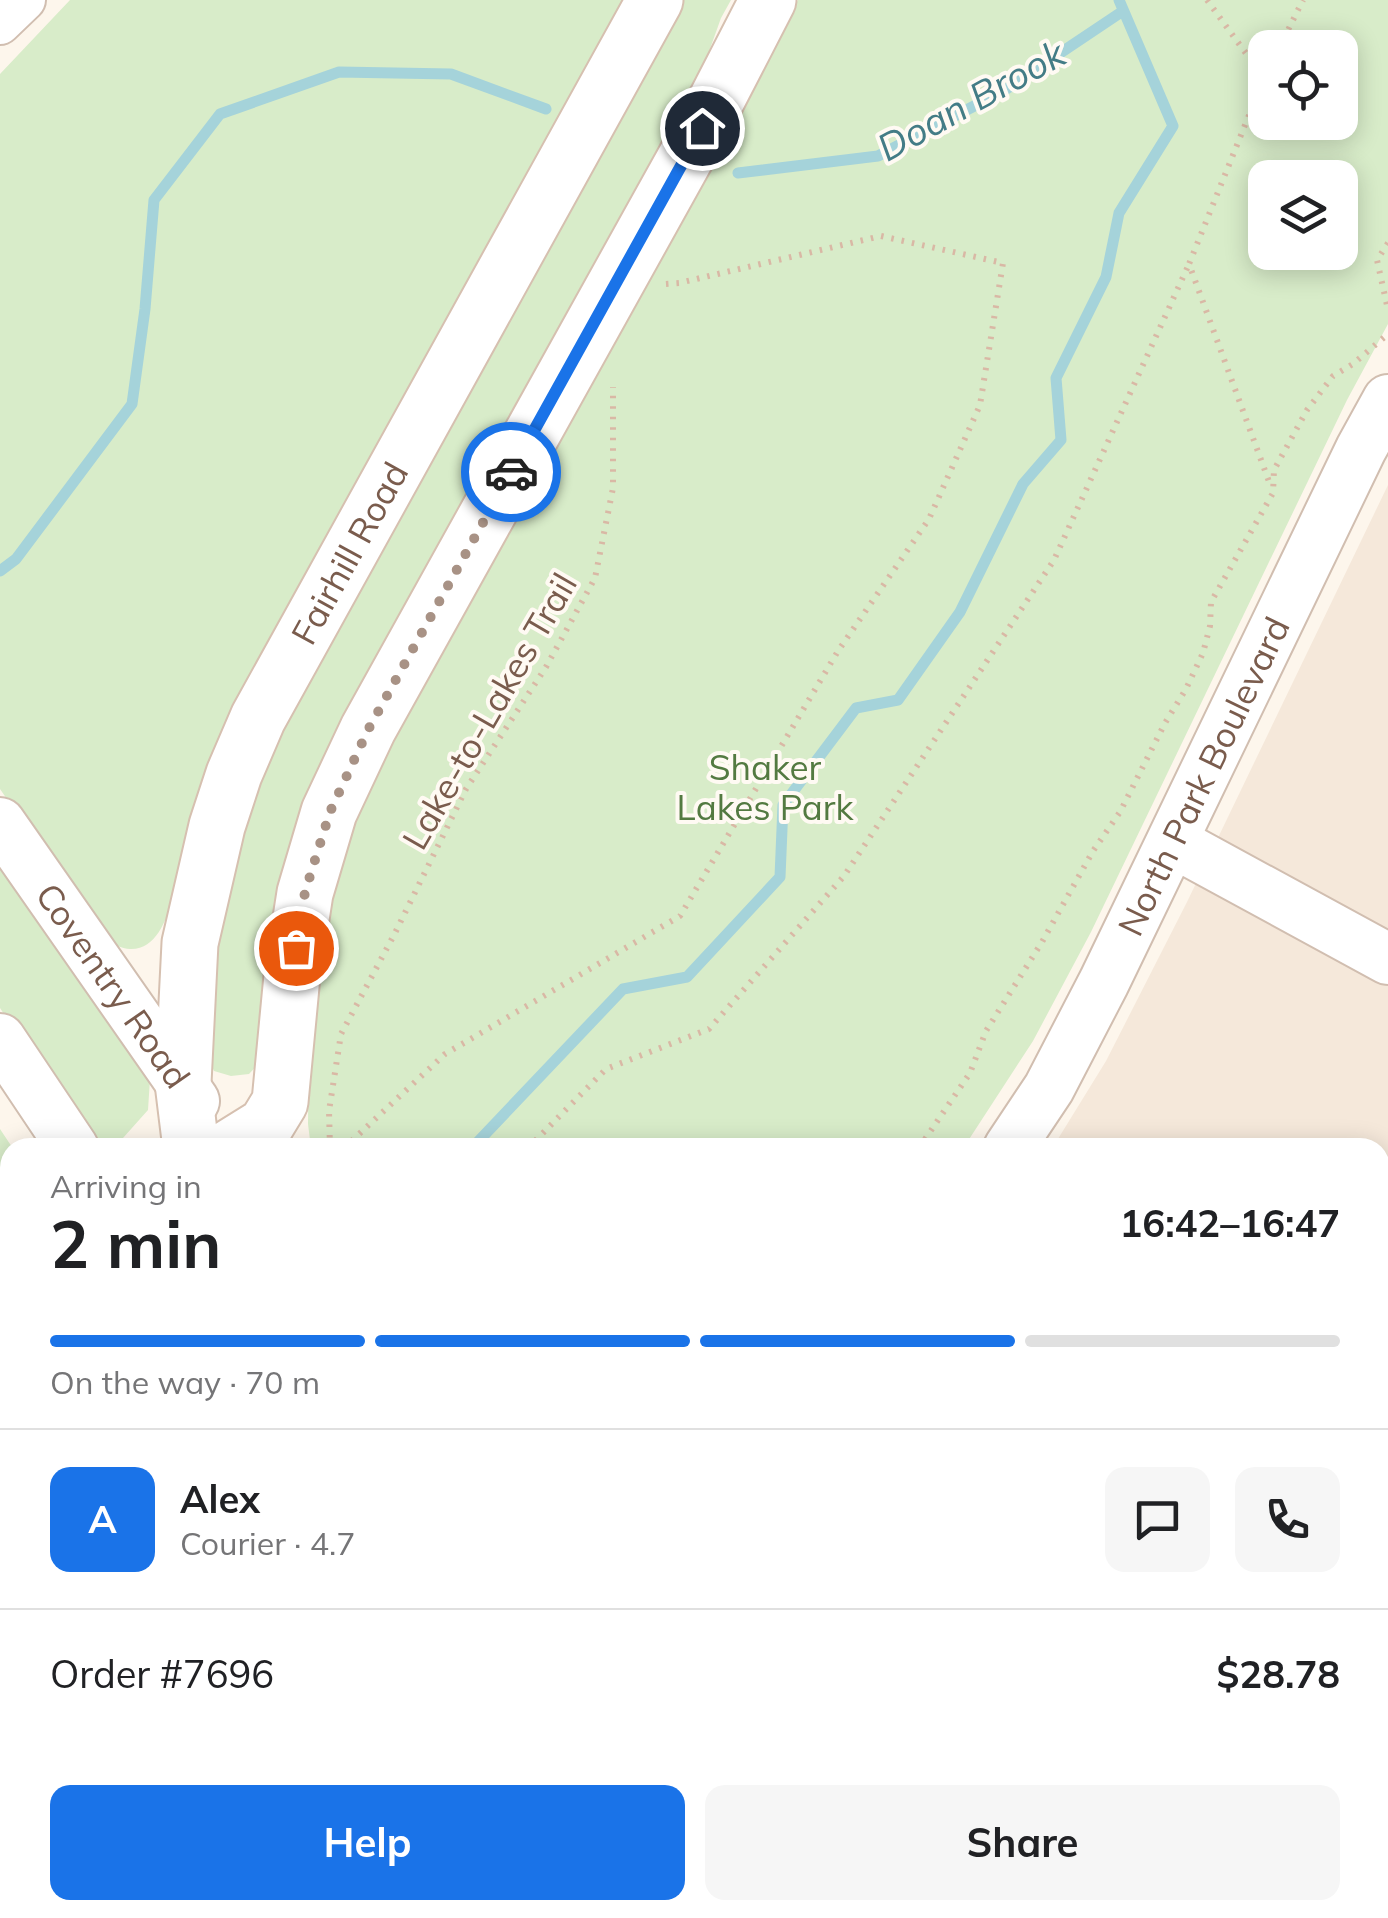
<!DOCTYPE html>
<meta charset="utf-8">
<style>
body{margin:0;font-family:Mulish,sans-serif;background:#f6f6f6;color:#202124;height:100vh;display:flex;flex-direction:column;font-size:38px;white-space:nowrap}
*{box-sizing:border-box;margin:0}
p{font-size:32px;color:#757577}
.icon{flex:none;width:55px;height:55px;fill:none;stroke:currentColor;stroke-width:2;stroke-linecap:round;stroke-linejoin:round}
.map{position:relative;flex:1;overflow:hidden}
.drawer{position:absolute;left:0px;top:1138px;width:1390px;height:782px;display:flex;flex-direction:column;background:#fff;border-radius:30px 30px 0 0;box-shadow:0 5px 25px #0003}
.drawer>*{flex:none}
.fabs{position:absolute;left:1248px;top:30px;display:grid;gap:20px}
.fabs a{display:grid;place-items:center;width:110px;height:110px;border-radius:20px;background:#fff;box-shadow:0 5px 25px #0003;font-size:50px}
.pin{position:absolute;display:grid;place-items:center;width:85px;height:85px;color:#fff;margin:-42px;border:5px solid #fff;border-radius:50%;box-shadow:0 2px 10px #0007}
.courier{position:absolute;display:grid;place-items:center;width:100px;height:100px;margin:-50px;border:8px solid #1a73e8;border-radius:50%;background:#fff;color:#222;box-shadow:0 2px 12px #0007}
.head em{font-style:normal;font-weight:700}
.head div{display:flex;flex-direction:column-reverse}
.head{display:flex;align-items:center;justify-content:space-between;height:170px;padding:0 50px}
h1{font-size:65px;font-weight:700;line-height:75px}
.bar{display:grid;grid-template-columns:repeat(4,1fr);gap:15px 10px;align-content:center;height:120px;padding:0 50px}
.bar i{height:12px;border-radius:8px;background:#e0e0e0}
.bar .selected{background:#1a73e8}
.bar p{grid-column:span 4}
.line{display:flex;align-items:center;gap:25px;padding:0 50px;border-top:2px solid #e0e0e0}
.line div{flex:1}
.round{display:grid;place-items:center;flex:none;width:105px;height:105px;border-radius:20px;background:#f6f6f6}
.cta{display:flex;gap:20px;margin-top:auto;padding:20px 50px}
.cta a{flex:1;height:115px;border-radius:20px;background:#1a73e8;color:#fff;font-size:40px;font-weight:700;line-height:115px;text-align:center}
.cta a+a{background:#f6f6f6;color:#202124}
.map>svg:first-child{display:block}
.residential{fill:#f5e8da}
.green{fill:#d8ecc9;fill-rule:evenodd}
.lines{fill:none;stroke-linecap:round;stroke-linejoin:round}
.stream{stroke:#a5d3da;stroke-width:11}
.building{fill:#f3d5c3;stroke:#e6bba3;stroke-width:2.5}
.minor-casing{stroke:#d1beb0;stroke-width:44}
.tertiary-casing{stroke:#d1beb0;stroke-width:54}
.secondary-casing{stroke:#d6c0b0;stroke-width:59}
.path{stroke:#d9b8a5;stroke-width:6;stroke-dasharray:2.5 8;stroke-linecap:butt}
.minor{stroke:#fff;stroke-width:40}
.tertiary{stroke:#fff;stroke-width:50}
.secondary{stroke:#fff;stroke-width:55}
.done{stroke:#a89285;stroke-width:10;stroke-dasharray:0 18}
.route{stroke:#1a73e8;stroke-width:12}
.labels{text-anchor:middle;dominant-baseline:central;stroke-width:8;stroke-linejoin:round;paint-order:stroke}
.street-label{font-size:35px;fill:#7a5c4d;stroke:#fffaf3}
.park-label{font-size:35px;fill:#537a41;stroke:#fffaf3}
.water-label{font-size:38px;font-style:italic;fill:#437c86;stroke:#fffaf3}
</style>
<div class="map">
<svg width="1388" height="1918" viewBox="0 0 1388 1918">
<rect width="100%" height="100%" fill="#fdf6ec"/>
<path class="residential" d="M 1388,485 L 1388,1918 L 635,1918 L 631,1910 L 1380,1910 L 1380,1148 L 1053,1147 L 1106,1061 L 1187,902 Z
M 10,1886 L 10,1910 L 473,1910 L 478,1918 L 0,1918 L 0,1891 Z"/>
<path class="green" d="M 70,0 L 631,0 L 173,901 C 165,921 156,950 130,949 C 122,949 112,943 105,941 L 0,789 L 0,74 Z
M 674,0 L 731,0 L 721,18 L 687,113 L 331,754 L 261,1061 L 249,1074 L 231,1076 L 214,1071 L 204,1048 L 208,960 L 249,782 Z
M 798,0 L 1388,0 L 1388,324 L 1347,400 L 1091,932 L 1033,1041 L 964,1147 L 311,1148 L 308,1124 L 309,1019 L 320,928 L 361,791 ZM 1265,48 L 1340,48 L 1340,122 L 1265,122 ZM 1265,178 L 1340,178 L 1340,252 L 1265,252 Z
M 0,862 L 150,1079 L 148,1110 L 123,1138 L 97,1139 L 70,1117 L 0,1008 Z
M 0,1129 L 12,1147 L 10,1148 L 10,1827 L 0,1831 Z
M 520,1910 L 580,1910 L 584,1918 L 525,1918 Z"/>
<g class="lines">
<path class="stream" d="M 738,173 L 878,156 L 1005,90 L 1123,11
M 0,571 L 16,559 L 132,404 L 145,309 L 154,200 L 220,114 L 339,72 L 451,74 L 546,109
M 472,1148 L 623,989 L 687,977 L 780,877 L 783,805 L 856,708 L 898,700 L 960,612 L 1023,484 L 1061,440 L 1056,378 L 1106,277 L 1119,213 L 1173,126 L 1119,0"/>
</g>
<path class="building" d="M 945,1910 L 993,1910 L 997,1918 L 933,1918 Z"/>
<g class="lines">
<g class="minor-casing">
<path id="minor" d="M 0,24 L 25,0
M 1380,1854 L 1388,1846
M 1313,1918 L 1322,1910"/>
</g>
<g class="tertiary-casing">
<g id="tertiary">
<path id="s1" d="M 0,823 L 194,1101"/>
<path d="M 1173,842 L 1388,959"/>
<path d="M 0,1039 L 73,1148"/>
<path id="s2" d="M 1009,1148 L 1049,1088 L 1104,982 L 1361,449 L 1388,400"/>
<path d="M 0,1856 L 10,1851"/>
</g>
</g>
<g class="secondary-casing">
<g id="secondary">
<path id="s3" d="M 191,1148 L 183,1083 L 190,943 L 217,826 L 234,774 L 258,718 L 655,0"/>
<path d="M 229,1148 L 266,1125 L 280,1102 L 292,976 L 305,893 L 329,812 L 368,729 L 702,128 L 768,0"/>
<path d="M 493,1910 L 497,1918"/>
<path d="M 611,1910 L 615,1918"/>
</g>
</g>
<path class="path" d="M 1207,0 L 1264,78 L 1189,264 L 1271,487
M 1279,48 L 1303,0
M 1388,243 L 1377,260 L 1388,310
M 330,1148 L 329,1111 L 341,1034 L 394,935 L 466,789 L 546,667 L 595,578 L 613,488 L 613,387
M 344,1148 L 445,1054 L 680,916 L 838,651 L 929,519 L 980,405 L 1003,263 L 881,236 L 679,283 L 665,284
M 528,1148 L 606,1069 L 709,1029 L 844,876 L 1054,560 L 1189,264
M 919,1148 L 970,1073 L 986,1031 L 1042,942 L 1093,851 L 1120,812 L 1165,723 L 1186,689 L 1203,653 L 1210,626 L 1211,602 L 1273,493 L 1274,470 L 1307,410 L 1333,376 L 1353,364 L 1388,334
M 0,1759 L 10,1753"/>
<use href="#minor" class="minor"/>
<use href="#tertiary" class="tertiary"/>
<use href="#secondary" class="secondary"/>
</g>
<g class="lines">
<path class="done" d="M 296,948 L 305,892 L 330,812 L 368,730 L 511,472"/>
<path class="route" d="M 511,472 L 702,128"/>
</g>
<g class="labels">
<g class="street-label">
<text stroke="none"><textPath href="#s3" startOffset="630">Fairhill Road</textPath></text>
<text transform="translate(489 711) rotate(-60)">Lake-to-Lakes Trail</text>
<text stroke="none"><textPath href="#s2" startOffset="420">North Park Boulevard</textPath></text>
<text stroke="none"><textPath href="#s1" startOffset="198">Coventry Road</textPath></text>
</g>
<g class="park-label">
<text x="765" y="767">Shaker<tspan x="765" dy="40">Lakes Park</tspan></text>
</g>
<g class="water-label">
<text transform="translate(971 100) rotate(-29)">Doan Brook</text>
</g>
</g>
</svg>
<div class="fabs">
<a><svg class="icon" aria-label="locate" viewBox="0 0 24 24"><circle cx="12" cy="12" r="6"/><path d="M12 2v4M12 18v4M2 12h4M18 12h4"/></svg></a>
<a><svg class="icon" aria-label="layers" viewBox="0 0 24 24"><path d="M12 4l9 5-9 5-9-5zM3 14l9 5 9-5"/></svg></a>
</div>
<div class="pin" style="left:296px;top:948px;background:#ea580c"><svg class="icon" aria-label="bag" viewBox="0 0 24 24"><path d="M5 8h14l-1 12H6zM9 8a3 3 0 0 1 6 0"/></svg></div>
<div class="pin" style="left:702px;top:128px;background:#1f2937"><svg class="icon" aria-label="home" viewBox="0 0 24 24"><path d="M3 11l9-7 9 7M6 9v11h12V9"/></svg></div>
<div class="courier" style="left:511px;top:472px"><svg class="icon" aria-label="car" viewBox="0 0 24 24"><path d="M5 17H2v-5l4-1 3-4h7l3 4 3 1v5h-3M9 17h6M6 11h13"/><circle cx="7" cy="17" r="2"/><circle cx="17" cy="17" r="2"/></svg></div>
<section class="drawer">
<div class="head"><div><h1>2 min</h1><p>Arriving in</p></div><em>16:42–16:47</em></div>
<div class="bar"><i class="selected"></i><i class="selected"></i><i class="selected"></i><i></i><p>On the way · 70 m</p></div>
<div class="line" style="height:180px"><b class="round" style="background:#1a73e8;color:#fff">A</b><div><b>Alex</b><p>Courier · 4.7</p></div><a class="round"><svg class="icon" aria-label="chat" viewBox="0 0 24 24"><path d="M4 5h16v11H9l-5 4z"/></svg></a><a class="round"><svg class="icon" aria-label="phone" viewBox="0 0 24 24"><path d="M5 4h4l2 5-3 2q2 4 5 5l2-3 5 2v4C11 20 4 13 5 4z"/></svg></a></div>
<div class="line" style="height:130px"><div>Order #7696</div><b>$28.78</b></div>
<div class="cta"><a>Help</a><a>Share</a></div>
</section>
</div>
